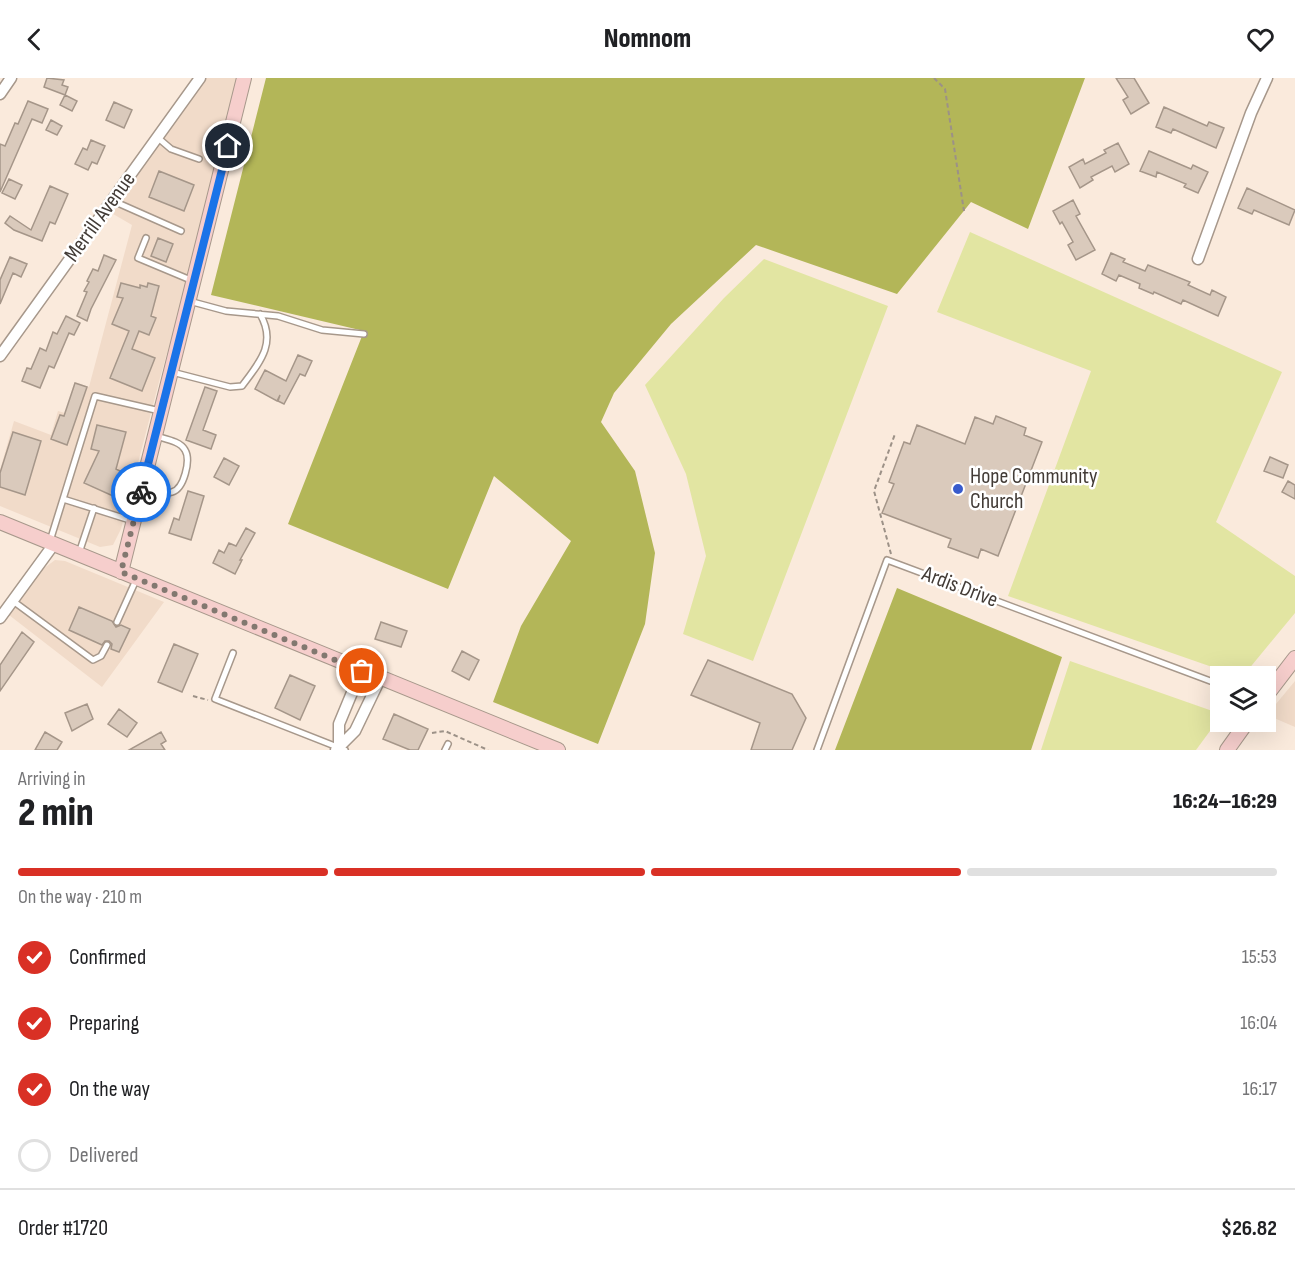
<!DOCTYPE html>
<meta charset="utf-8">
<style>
body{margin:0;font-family:"Sofia Sans Condensed",sans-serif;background:#f6f6f6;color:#202124;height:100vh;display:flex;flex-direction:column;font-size:22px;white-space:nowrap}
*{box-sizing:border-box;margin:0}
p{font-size:20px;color:#757577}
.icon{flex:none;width:33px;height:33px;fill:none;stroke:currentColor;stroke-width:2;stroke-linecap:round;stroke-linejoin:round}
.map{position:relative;height:672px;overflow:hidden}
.drawer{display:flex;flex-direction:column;background:#fff;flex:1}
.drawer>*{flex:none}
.fabs{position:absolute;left:1210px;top:588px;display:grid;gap:12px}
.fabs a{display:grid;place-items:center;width:66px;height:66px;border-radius:0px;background:#fff;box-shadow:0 6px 24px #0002;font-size:30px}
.pin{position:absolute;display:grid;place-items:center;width:51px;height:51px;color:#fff;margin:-26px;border:3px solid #fff;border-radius:50%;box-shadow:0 2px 6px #0007}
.courier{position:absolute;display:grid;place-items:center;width:60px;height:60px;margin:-30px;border:4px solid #1a73e8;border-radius:50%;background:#fff;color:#222;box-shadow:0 2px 8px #0007}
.head em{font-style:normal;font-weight:800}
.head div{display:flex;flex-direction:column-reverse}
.head{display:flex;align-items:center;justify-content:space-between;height:102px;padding:0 18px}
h1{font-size:39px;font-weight:800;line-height:45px}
.bar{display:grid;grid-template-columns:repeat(4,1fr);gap:9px 6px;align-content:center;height:72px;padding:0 18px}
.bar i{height:8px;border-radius:4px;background:#e0e0e0}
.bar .on{background:#d93025}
.bar p{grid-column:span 4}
.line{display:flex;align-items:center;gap:15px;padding:0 18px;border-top:2px solid #e0e0e0}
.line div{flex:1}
ol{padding:0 18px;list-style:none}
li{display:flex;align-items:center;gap:18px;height:66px}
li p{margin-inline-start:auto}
li .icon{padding:6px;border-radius:50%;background:#d93025;color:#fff;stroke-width:4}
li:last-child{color:#757577}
li i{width:33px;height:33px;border:3px solid #e0e0e0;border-radius:50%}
header{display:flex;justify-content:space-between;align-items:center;height:78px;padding:0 18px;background:#fff;font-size:27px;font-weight:800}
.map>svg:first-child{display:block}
.built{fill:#f1dbc9}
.green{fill:#e2e5a2}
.forest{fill:#b3b658}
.building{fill:#dacabc;stroke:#a59689;stroke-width:1.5}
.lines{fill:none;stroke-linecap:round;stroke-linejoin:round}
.lane-casing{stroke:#a7988b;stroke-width:8}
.street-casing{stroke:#a7988b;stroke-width:13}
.secondary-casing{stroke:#a7988b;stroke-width:16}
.path{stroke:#9c9187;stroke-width:2;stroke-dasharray:4.5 3;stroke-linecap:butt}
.lane{stroke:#fff;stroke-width:5}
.street{stroke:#fff;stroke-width:10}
.secondary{stroke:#f6cecc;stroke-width:14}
.done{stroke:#827870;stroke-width:6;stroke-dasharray:0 10.8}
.route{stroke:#1a73e8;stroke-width:8}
.poi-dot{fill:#385bcc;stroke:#fff;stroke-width:2}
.labels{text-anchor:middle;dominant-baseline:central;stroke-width:5;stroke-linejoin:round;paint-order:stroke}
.street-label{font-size:22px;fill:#423b36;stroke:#fff}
.poi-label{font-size:22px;fill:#423b36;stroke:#fff;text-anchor:start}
</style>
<header><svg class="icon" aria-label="back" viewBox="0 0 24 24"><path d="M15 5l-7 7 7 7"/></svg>Nomnom<svg class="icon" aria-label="heart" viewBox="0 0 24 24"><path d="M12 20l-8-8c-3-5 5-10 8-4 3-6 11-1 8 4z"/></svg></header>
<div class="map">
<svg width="1295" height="672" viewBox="0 0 1295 672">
<rect width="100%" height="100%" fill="#faeadc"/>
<path class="built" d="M 204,0 L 238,0 L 196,174 L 160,300 L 121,451 L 113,467 L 100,469 L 0,428 L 0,392 L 14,343 L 51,357 L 58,333 L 65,335 L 75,304 L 89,309 L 132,147 L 108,133 Z
M 55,482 L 65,483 L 164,524 L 102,609 L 9,537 L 43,491 Z
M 1295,603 L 1295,649 L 1267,637 Z"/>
<path class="green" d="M 970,154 L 1282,294 L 1216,444 L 1295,498 L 1295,535 L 1243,598 L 1238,598 L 1008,518 L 1091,293 L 937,234 Z
M 764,181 L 888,228 L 753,583 L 683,556 L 706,478 L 686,396 L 645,307 L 724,220 Z
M 1070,583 L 1221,636 L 1221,638 L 1196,672 L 1041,672 Z"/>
<path class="forest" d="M 266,0 L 1085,0 L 1028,151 L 971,124 L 897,216 L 756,167 L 671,246 L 614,315 L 601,344 L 635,393 L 655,475 L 645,546 L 598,666 L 493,624 L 521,548 L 571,463 L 494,398 L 448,511 L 288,446 L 364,253 L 211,217 Z
M 897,510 L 1062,579 L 1031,672 L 835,672 Z"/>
<path class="building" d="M 47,0 L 64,2 L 62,7 L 68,9 L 65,17 L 44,9 Z
M 1116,0 L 1134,0 L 1149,25 L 1131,36 L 1123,22 L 1128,19 Z
M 65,17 L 77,23 L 72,33 L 60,27 Z
M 28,23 L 48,31 L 42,45 L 32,41 L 0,114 L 0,66 L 5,68 L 15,45 L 18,46 Z
M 114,24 L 132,32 L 124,50 L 106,42 Z
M 1164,29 L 1207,48 L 1209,44 L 1224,50 L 1216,70 L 1173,51 L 1171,55 L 1156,49 Z
M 51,42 L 62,48 L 57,57 L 46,52 Z
M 91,62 L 105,68 L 97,86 L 92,84 L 88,92 L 75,86 L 83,70 L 87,72 Z
M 1118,65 L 1129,86 L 1115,94 L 1112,88 L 1091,99 L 1093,102 L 1080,110 L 1069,89 L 1083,81 L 1085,86 L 1106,75 L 1104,72 Z
M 1149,73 L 1191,91 L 1193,87 L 1208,94 L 1198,115 L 1184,109 L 1186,106 L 1157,94 L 1156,99 L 1140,93 Z
M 159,93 L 194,107 L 184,133 L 149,119 Z
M 9,101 L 22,107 L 15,121 L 2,115 Z
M 50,108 L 68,116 L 55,146 L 50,144 L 42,163 L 14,152 L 5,145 L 10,138 L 31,152 Z
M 1247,110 L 1295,132 L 1289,147 L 1254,132 L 1252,136 L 1238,130 Z
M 1073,122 L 1080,136 L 1076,138 L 1095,172 L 1076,182 L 1068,167 L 1073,164 L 1062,144 L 1060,146 L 1053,133 Z
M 158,160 L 173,166 L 166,184 L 151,178 Z
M 1111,175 L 1125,181 L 1123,184 L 1145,193 L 1148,187 L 1190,204 L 1188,207 L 1210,217 L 1212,212 L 1226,219 L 1218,238 L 1183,222 L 1181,226 L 1154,214 L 1153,216 L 1139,210 L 1140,206 L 1119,197 L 1116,203 L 1102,196 Z
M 104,177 L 116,182 L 91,231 L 87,243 L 77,238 L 87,214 L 84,213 L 89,204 L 87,203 L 93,191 L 98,193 Z
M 10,179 L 27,186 L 21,199 L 13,195 L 0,226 L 0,202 Z
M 121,205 L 140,210 L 140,207 L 147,209 L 148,205 L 159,208 L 151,238 L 156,240 L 149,257 L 139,253 L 132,271 L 155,280 L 142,313 L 110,300 L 129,253 L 112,246 L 123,220 L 117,219 Z
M 66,238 L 80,245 L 74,257 L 69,255 L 54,290 L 49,288 L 40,310 L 22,303 L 27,290 L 31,291 L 40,270 L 46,273 L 53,254 L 57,256 Z
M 298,277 L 312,283 L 305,298 L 300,296 L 284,326 L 278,323 L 280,317 L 277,323 L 255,311 L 265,292 L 286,303 Z
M 75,305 L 87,309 L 67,367 L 51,361 L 60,337 L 64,338 Z
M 205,309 L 217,313 L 203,352 L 216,357 L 211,371 L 186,362 Z
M 996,338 L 1026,350 L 1024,357 L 1042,364 L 998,478 L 981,471 L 978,480 L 948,469 L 951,461 L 882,435 L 894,406 L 889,404 L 904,364 L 910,366 L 917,347 L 965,366 L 975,339 L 993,346 Z
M 97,347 L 126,354 L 116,391 L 124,395 L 113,418 L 84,405 L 99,373 L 91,371 Z
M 13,354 L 41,363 L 25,417 L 0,409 L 0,395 Z
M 1270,379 L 1288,387 L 1283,400 L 1264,393 Z
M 224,380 L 239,388 L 229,407 L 214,399 Z
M 1288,403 L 1295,407 L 1295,421 L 1282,414 Z
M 188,413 L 204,418 L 191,462 L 169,455 L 174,440 L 179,442 Z
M 246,450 L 255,455 L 240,482 L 242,482 L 235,496 L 213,485 L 219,472 L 224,475 L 229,465 L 236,468 Z
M 79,529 L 112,543 L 116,549 L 121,547 L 130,551 L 119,574 L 111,571 L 112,566 L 109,563 L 105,563 L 102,567 L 69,552 Z
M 381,544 L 407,553 L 401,569 L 375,561 Z
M 22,554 L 34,564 L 0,613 L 0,587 Z
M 174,566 L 198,576 L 182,614 L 158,604 Z
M 462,573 L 479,582 L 469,602 L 452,593 Z
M 708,582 L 792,616 L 806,640 L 792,672 L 751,672 L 760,645 L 691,617 Z
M 290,597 L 315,608 L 300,642 L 275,630 Z
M 87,626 L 93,641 L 72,653 L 65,635 Z
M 119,631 L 137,645 L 127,659 L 108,646 Z
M 394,636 L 428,651 L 418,672 L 410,672 L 383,661 Z
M 45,654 L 62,664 L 57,672 L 35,672 Z
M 161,654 L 166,663 L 161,666 L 165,672 L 129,672 Z"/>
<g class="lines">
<g class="lane-casing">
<path id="lane" d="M 157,59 L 171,71 L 199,81
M 111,122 L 181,153
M 146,160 L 138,180 L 193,203
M 189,223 L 226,233 L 278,238 L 322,252 L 364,256
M 172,294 L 230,309 L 242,308 C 260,284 277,265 260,236
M 144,410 C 152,412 164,417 172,414 C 184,411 191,382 185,372 C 180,363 165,361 156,358
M 63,421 L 133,443
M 50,463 L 95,318 L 160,333
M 79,475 L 94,430
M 13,523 L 93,582 L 101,578 L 107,567
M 117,544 L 136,502
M 233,575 L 215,621 L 345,672
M 445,672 L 448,666
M 817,672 L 887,482 L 1221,607"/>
</g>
<g class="street-casing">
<path id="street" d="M 0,16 L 11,0
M 1198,181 L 1251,35 L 1267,0
M 0,278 L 200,0
M 0,540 L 54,466
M 339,668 L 339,646 L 361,593
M 336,672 L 355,653 L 380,601"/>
</g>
<g class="secondary-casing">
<path id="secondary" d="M 0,444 L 558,672
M 121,494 L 244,0
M 1266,618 L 1295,580
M 1227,672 L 1247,644"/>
</g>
<path class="path" d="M 934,0 L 945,11 L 964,133
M 891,476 L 874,413 L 895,356
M 193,618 L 208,622
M 432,655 L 445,653 L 488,672"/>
<use href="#lane" class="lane"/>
<use href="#street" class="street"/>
<use href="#secondary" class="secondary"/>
</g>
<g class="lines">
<path class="done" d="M 141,414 L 121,494 L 362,593"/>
<path class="route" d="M 141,414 L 228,68"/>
</g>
<circle class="poi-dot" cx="958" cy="411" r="6"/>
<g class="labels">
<g class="street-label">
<text transform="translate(100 139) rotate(-54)">Merrill Avenue</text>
<text transform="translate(960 509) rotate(21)">Ardis Drive</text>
</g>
<g class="poi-label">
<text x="970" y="398">Hope Community<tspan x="970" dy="25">Church</tspan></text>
</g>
</g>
</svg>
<div class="fabs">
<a><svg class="icon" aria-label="layers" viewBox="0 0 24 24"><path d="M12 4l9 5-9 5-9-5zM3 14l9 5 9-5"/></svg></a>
</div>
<div class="pin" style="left:362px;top:593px;background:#ea580c"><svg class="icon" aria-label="bag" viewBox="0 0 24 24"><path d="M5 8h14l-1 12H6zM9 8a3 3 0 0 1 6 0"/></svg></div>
<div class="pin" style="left:228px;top:68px;background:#1f2937"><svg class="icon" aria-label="home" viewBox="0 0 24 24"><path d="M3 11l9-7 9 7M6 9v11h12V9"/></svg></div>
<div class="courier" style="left:141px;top:414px"><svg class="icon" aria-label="bike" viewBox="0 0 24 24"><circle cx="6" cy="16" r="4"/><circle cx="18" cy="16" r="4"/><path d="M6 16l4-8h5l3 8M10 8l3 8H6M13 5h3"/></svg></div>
</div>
<section class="drawer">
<div class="head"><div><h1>2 min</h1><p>Arriving in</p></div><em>16:24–16:29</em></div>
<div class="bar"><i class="on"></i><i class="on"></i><i class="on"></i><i></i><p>On the way · 210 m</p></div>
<ol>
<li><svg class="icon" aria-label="check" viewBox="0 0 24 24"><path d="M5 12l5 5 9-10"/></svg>Confirmed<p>15:53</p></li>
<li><svg class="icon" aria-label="check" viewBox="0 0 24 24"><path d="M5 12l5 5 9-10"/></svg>Preparing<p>16:04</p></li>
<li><svg class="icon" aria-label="check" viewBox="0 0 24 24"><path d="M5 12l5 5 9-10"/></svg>On the way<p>16:17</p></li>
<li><i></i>Delivered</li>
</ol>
<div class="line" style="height:78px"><div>Order #1720</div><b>$26.82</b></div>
</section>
